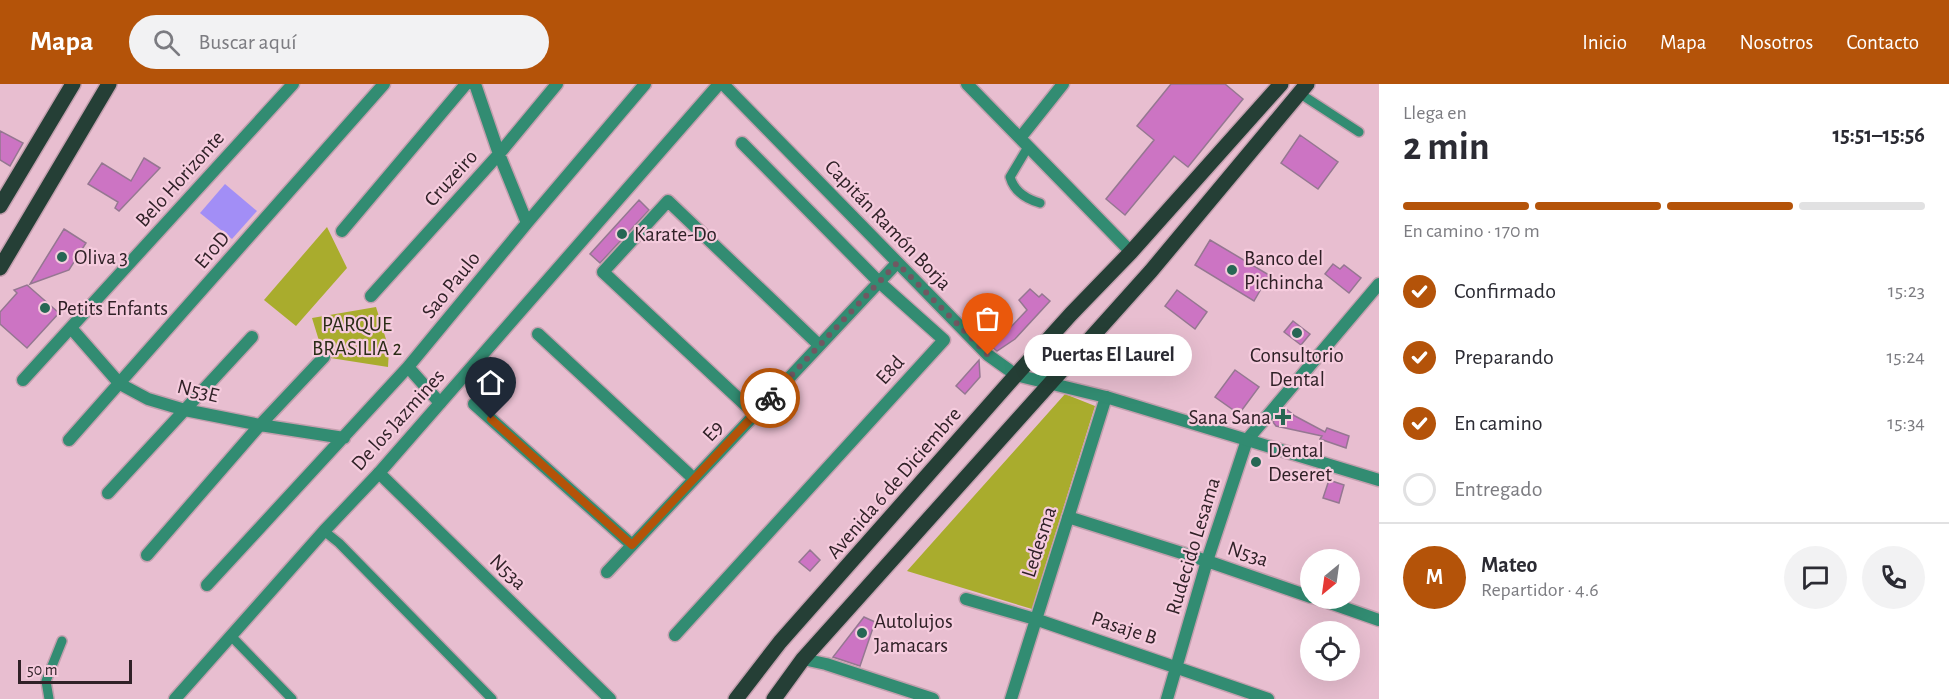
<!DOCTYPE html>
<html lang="es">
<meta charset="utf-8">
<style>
body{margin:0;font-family:"Alegreya Sans",sans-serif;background:#f2f2f3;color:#2b2b33;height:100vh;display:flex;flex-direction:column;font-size:22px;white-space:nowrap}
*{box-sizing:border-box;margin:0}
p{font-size:20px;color:#7c7c81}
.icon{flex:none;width:33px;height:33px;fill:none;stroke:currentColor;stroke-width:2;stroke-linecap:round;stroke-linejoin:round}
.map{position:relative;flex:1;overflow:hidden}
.details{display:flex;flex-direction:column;background:#fff;width:570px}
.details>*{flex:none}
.needle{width:39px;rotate:209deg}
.fabs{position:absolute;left:1300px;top:465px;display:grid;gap:12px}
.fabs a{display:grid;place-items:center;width:60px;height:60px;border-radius:50%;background:#fff;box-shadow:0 6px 24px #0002;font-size:30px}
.scale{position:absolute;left:18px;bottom:15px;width:114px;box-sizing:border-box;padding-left:6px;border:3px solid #302127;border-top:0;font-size:16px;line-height:21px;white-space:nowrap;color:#302127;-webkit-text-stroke:4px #f5cbdd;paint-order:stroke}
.pin{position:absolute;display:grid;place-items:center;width:51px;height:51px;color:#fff;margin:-62px -26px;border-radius:50% 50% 50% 0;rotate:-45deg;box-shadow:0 0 6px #0007}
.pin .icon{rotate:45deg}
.courier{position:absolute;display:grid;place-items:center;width:60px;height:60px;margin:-30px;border:4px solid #b45309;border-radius:50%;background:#fff;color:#222;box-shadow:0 2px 8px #0007}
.bubble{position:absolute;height:42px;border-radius:21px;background:#fff;box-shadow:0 6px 24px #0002;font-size:20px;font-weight:700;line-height:42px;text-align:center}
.head em{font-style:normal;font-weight:700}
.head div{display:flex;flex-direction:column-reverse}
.head{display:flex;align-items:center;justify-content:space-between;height:102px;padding:0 24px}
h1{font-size:39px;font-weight:700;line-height:45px}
.bar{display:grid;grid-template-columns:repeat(4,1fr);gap:9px 6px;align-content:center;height:72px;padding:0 24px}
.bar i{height:8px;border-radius:4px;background:#e1e1e2}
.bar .current{background:#b45309}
.bar p{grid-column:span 4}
.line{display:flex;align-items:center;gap:15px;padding:0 24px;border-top:2px solid #e1e1e2}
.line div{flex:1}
.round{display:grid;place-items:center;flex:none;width:63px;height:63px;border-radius:32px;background:#f2f2f3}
ol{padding:0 24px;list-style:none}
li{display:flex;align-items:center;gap:18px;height:66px}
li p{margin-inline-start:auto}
li .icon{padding:6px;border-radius:50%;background:#b45309;color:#fff;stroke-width:4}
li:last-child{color:#7c7c81}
li i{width:33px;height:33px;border:3px solid #e1e1e2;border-radius:50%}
header{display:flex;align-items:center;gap:36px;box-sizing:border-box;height:84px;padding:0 30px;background:#b45309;color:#fff}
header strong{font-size:28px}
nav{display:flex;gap:33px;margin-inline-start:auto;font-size:21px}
.search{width:420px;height:54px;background:#f2f2f3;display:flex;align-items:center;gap:15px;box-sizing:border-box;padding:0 21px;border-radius:33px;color:#7c7c81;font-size:22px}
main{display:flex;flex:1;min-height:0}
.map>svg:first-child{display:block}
.green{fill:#a9ac2d}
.water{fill:#a28ef6}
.building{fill:#cc74c3;stroke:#957791;stroke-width:1.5}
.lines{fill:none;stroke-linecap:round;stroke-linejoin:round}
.service-casing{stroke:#c39fae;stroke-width:12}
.minor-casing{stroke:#c39fae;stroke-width:15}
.tertiary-casing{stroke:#c39fae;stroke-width:15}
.primary-casing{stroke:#c39fae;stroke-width:18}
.service{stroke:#328c72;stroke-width:9}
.minor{stroke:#328c72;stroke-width:12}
.tertiary{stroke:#328c72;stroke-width:12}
.primary{stroke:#253f36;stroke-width:15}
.done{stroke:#705862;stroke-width:6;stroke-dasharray:0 10.8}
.route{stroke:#b45309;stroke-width:8}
.poi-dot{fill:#276754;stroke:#f5cbdd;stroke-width:2}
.labels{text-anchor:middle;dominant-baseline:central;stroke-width:4.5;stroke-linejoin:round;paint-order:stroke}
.street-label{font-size:21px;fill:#302127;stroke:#f5cbdd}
.poi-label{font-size:21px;fill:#302127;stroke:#f5cbdd;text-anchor:start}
.park-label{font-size:21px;fill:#2b2c16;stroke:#f5cbdd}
</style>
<header>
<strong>Mapa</strong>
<div class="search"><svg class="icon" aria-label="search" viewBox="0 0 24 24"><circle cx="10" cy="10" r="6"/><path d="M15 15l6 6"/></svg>Buscar aquí</div>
<nav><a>Inicio</a><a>Mapa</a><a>Nosotros</a><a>Contacto</a></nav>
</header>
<main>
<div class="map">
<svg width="1379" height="615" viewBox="0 0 1379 615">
<rect width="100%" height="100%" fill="#e8bed0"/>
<path class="green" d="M 327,143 L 347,184 L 296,242 L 264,216 Z
M 376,223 L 389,265 L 388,283 L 324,273 L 312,234 Z
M 1065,310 L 1095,322 L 1032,525 L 907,487 Z"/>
<path class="water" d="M 225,100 L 257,127 L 232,155 L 200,129 Z"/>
<path class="building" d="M 1171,0 L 1225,0 L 1243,15 L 1188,83 L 1174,72 L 1125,131 L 1106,115 L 1154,56 L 1137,42 Z
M 0,47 L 23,59 L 10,82 L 0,76 Z
M 1300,51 L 1338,78 L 1318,105 L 1281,79 Z
M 144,74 L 160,84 L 119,127 L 115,124 L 118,118 L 88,100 L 102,79 L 131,97 Z
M 639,116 L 649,126 L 600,179 L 590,170 Z
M 64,145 L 86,159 L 69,186 L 30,200 Z
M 1210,156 L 1269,191 L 1254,217 L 1195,181 Z
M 1333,180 L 1340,185 L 1344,181 L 1361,194 L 1349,209 L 1325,190 Z
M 27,201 L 59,229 L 27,264 L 0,240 L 0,228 L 17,209 L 14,206 Z
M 1030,205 L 1039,213 L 1042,210 L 1050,217 L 1015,255 L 997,267 L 992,263 L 1027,226 L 1019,216 Z
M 1177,206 L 1207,228 L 1195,245 L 1165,222 Z
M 1293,237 L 1310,250 L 1301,261 L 1284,248 Z
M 979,276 L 980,293 L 965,310 L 956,302 Z
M 1235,286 L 1259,303 L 1239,330 L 1215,313 Z
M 1285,324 L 1295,332 L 1325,348 L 1327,344 L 1349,352 L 1346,364 L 1320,355 L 1322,352 L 1276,342 L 1273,338 Z
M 1329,396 L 1344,401 L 1339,419 L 1323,414 Z
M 810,466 L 820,476 L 810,487 L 799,478 Z
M 864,533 L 875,538 L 860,582 L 833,573 Z"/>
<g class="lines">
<g class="service-casing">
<path id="service" d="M 1299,9 L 1359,48
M 1028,63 L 1010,93 C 1014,107 1026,115 1040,119
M 324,447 L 339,459 L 492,615
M 231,552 L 292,615
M 49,615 L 46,597 L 62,557"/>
</g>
<g class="minor-casing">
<path id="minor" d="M 475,0 L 499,70 L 527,139
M 967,0 L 1131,168
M 1020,54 L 1063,0
M 342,147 L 466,0
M 371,212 L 499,70 L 557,0
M 71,244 L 120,300 L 148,315 L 185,326 L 260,341 L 344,354
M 538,250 L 694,395
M 408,283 L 440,319
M 23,296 L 293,0
M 474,320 L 632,461
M 755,330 L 603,188 L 668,117 L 819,261
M 69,356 L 384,0
M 379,389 L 610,615
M 108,409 L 252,253
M 1068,433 L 1207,477 L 1311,513
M 147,471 L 260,341 L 324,273
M 607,488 L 897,179
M 207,501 L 408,283 L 527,139 L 645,0
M 1316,514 L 1379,536
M 966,515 L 1035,535 L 1268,615
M 675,551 L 944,256 L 879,198 L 742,59
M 803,575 L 826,580 L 933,615
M 1011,615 L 1106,313
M 1167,615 L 1207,477 L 1247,356 L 1379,200"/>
</g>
<g class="tertiary-casing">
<path id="tertiary" d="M 723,0 L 988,271 L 1016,291 L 1106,313 L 1379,396
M 175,615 L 324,447 L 379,389 L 719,0"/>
</g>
<g class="primary-casing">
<path id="primary" d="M 0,122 L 73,0
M 0,184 L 109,0
M 736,615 L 780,558 L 1016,291 L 1071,230 L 1131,168 L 1281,0
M 774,615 L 803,575 L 1151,187 L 1307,0"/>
</g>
<use href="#service" class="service"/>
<use href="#minor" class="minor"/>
<use href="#tertiary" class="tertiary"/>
<use href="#primary" class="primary"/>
</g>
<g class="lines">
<path class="done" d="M 770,314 L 897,179 L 988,271"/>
<path class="route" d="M 491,335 L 632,461 L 770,314"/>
</g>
<g class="poi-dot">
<circle cx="622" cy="150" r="6"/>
<circle cx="62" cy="173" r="6"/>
<circle cx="1232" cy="186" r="6"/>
<circle cx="45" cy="224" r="6"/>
<circle cx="1297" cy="249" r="6"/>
<path d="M1280 324h6v6h6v6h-6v6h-6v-6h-6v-6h6z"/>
<circle cx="1256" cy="378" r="6"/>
<circle cx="862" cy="549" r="6"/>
</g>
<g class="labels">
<g class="street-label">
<text transform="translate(451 94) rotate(-48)">Cruzeiro</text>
<text transform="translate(180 95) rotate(-48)">Belo Horizonte</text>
<text transform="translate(888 141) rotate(46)">Capitán Ramón Borja</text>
<text transform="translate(212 166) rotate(-49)">E10D</text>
<text transform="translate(451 201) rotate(-51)">Sao Paulo</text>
<text transform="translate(890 286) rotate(-48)">E8d</text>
<text transform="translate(198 307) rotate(14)">N53E</text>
<text transform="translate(398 336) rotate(-48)">De los Jazmines</text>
<text transform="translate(713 347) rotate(-47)">E9</text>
<text transform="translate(894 399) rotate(-49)">Avenida 6 de Diciembre</text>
<text transform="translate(1039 458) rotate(-72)">Ledesma</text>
<text transform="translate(1193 462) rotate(-73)">Rudecido Lesama</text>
<text transform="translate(1248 470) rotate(19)">N53a</text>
<text transform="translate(508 488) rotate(44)">N53a</text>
<text transform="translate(1124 544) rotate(18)">Pasaje B</text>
</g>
<g class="poi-label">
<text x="634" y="150">Karate-Do</text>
<text x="74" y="173">Oliva 3</text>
<text x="1244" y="174">Banco del<tspan x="1244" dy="24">Pichincha</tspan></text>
<text x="57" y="224">Petits Enfants</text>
<text x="1297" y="271" text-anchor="middle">Consultorio<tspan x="1297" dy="24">Dental</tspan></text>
<text x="1271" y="333" text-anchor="end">Sana Sana</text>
<text x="1268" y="366">Dental<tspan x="1268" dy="24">Deseret</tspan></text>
<text x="874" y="537">Autolujos<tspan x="874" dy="24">Jamacars</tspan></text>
</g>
<g class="park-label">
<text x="357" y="240">PARQUE<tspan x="357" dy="24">BRASILIA 2</tspan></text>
</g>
</g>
</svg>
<div class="fabs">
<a><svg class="needle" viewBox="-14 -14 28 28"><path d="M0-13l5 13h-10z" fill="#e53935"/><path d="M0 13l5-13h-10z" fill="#7c7c81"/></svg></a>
<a><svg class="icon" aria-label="locate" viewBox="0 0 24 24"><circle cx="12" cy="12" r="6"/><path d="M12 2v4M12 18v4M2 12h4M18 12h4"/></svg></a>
</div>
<div class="scale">50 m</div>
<div class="pin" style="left:988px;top:271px;background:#ea580c"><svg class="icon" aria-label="bag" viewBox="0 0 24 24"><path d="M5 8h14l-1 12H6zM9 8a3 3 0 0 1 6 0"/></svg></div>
<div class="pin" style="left:491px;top:335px;background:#1f2937"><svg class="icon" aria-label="home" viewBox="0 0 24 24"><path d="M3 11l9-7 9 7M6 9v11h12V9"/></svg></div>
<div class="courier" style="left:770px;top:314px"><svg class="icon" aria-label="bike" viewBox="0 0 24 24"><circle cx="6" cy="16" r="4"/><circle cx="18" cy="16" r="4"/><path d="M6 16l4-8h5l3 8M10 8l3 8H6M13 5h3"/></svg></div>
<div class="bubble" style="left:1024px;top:250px;width:168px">Puertas El Laurel</div>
</div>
<section class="details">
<div class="head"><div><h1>2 min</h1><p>Llega en</p></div><em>15:51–15:56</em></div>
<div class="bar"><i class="current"></i><i class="current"></i><i class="current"></i><i></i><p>En camino · 170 m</p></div>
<ol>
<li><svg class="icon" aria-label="check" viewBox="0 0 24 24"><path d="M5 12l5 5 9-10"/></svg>Confirmado<p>15:23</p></li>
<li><svg class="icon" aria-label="check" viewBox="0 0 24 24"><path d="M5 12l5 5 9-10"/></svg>Preparando<p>15:24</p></li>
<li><svg class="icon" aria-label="check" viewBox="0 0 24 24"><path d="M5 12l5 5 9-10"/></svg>En camino<p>15:34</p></li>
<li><i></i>Entregado</li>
</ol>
<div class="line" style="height:108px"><b class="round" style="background:#b45309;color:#fff">M</b><div><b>Mateo</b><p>Repartidor · 4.6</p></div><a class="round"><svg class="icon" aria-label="chat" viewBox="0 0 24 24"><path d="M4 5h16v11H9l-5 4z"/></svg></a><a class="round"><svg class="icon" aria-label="phone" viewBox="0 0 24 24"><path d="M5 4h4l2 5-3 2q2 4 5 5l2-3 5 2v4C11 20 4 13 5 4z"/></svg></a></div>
</section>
</main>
